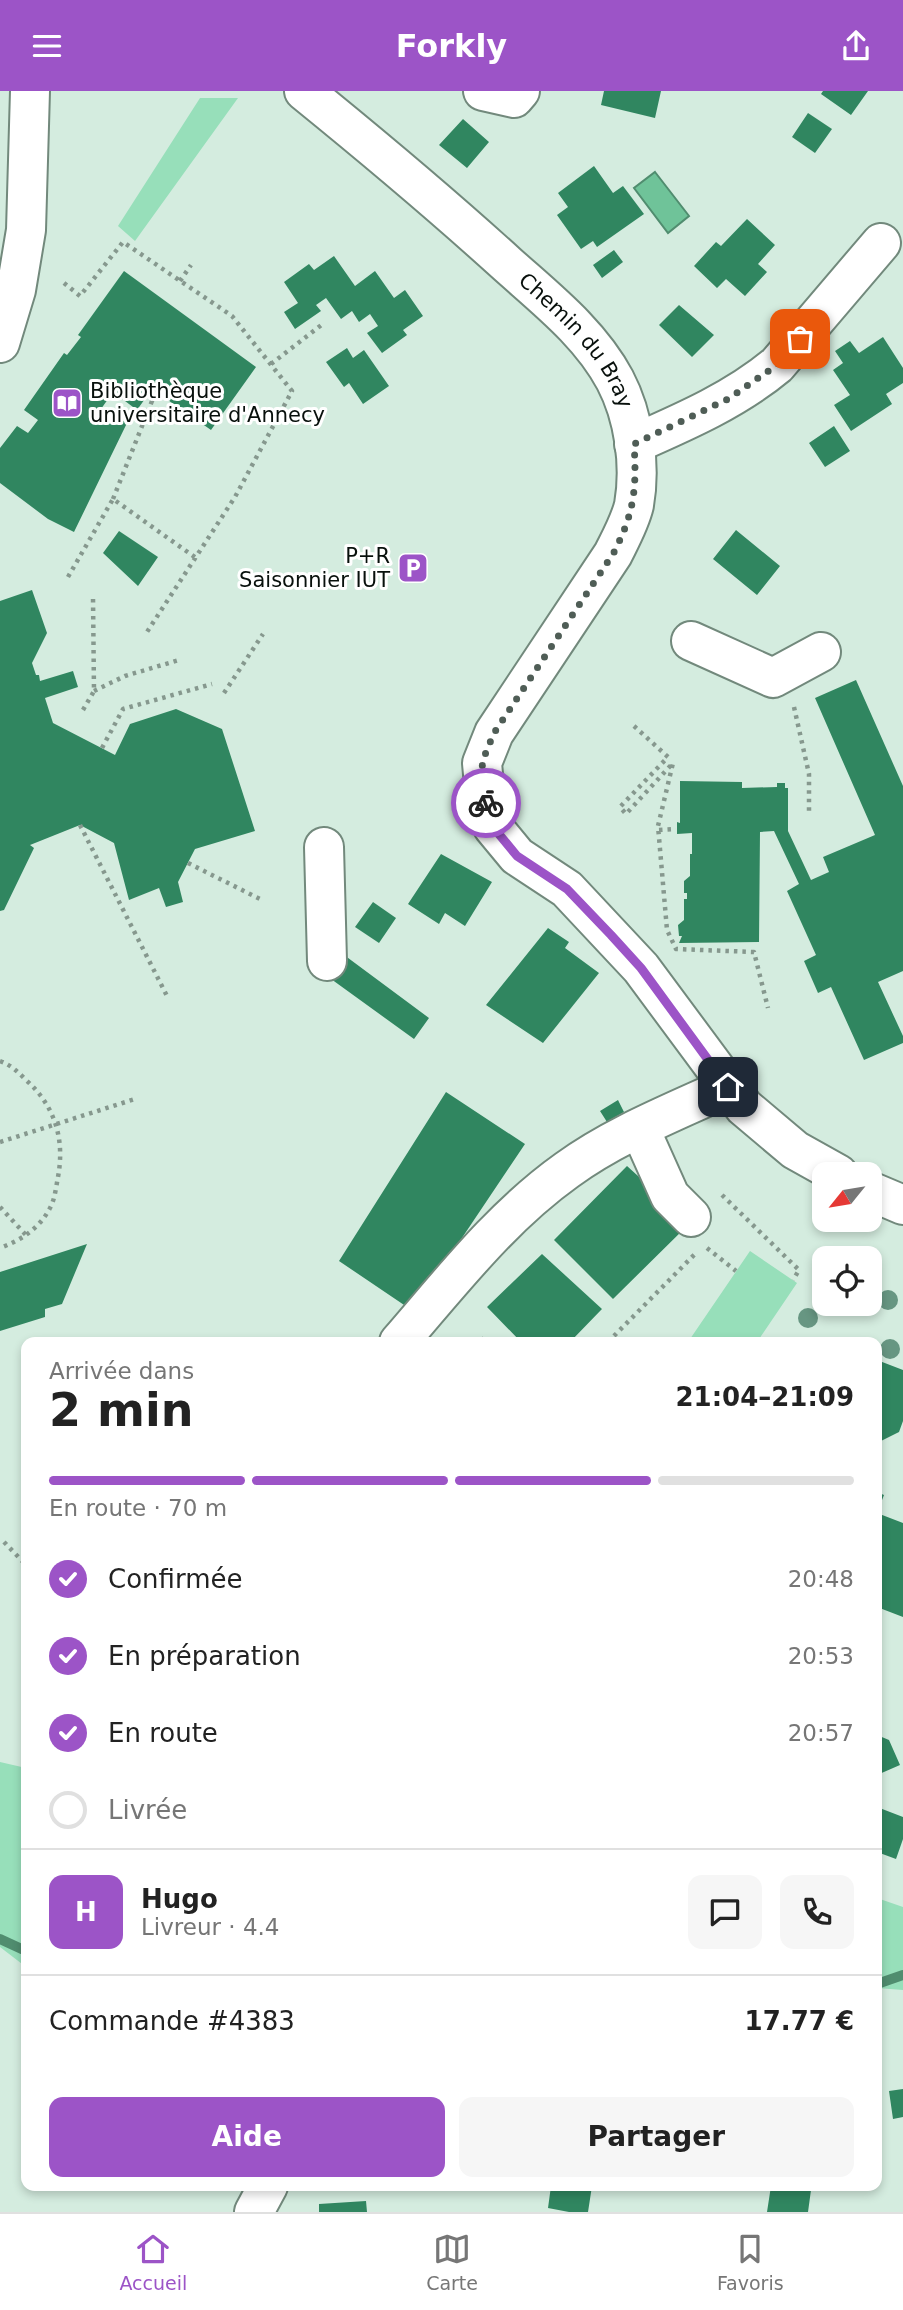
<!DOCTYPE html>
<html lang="fr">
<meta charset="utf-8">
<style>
body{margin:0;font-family:"DejaVu Sans",sans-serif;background:#f6f6f6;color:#222;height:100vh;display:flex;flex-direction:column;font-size:26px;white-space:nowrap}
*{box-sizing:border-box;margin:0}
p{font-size:23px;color:#767676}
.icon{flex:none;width:38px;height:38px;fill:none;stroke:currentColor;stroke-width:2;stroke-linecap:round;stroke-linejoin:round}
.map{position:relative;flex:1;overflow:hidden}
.drawer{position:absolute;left:21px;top:1246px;width:861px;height:854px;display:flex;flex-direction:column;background:#fff;border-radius:14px;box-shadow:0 4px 10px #0003}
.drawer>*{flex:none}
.needle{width:46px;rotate:240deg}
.tools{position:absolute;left:812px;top:1071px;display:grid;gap:14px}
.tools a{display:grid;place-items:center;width:70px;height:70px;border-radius:14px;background:#fff;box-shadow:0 4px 10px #0003;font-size:35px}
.pin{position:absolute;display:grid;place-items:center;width:60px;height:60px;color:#fff;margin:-30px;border-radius:14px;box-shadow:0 4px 10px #0006}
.courier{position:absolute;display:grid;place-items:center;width:70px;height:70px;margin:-35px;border:5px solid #9c54c7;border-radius:50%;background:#fff;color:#222;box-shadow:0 2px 9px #0007}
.headline em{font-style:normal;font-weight:600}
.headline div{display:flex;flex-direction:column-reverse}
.headline{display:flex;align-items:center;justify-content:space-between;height:119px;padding:0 28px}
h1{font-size:46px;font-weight:600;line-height:52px}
.bar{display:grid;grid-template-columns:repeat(4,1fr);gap:10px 7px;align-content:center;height:84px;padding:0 28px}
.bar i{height:9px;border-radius:5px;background:#e0e0e0}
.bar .on{background:#9c54c7}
.bar p{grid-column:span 4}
.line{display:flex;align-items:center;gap:18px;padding:0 28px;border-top:2px solid #e0e0e0}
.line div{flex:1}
.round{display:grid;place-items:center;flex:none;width:74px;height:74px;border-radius:14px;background:#f6f6f6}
ol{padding:0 28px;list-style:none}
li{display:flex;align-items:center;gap:21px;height:77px}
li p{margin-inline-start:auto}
li .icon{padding:7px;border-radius:50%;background:#9c54c7;color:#fff;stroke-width:4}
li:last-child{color:#767676}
li i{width:38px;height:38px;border:4px solid #e0e0e0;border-radius:50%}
.button{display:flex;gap:14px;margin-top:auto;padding:14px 28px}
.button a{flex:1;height:80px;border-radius:14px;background:#9c54c7;color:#fff;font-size:28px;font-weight:600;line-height:80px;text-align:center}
.button a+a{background:#f6f6f6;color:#222}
header{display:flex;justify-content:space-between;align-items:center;height:91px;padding:0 28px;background:#9c54c7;color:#fff;font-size:32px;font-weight:600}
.tab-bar{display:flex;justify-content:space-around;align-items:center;height:98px;border-top:2px solid #e0e0e0;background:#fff;font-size:19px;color:#767676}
.tab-bar a{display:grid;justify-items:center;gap:4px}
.tab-bar .on{color:#9c54c7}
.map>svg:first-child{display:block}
.green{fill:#97dfba}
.water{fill:#6fc399;stroke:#508d6f;stroke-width:2}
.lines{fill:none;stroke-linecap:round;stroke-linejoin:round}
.stream{stroke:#508d6f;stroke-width:10}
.building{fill:#308660}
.minor-casing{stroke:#72897c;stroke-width:42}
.path{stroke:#86988e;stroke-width:4.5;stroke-dasharray:3.5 5;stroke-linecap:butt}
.minor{stroke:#fff;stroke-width:38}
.tree{fill:#679682}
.done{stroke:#4f5d56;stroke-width:7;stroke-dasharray:0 12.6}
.route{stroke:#9c54c7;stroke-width:9}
.labels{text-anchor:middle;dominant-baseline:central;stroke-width:6;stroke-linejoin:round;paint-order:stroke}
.street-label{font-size:21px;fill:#08100c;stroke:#fff}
.poi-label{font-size:21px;fill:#08100c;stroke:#fff;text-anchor:start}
</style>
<header><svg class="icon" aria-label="menu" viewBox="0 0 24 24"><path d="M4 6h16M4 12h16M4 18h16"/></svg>Forkly<svg class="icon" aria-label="share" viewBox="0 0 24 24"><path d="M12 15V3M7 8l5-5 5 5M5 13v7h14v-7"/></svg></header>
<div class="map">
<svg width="903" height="2121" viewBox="0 0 903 2121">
<rect width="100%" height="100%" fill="#d4ecdf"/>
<path class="green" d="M 200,7 L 238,7 L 135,150 L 118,135 Z
M 750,1160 L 797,1192 L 757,1251 L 688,1251 Z
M 0,1671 L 26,1677 L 26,1876 L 0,1856 Z
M 877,1807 L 903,1816 L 903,1899 L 877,1897 Z"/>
<path class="water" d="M 655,81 L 689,125 L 668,142 L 634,97 Z"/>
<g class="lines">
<path class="stream" d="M 0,1848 L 26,1860
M 877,1893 L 903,1884"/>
</g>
<path class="building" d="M 604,0 L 661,0 L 655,27 L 601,14 Z
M 823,0 L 868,0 L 851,24 L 821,3 Z
M 808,22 L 832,38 L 815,62 L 792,46 Z
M 463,28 L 489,51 L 467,77 L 439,54 Z
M 594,75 L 613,102 L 623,95 L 644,123 L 597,156 L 593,150 L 581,158 L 557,124 L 568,116 L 558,102 Z
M 747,128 L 775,154 L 758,173 L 767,181 L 745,205 L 726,188 L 717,197 L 694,175 L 716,151 L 721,155 Z
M 614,159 L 623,171 L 602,187 L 593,174 Z
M 334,165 L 355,195 L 375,180 L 394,207 L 405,199 L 423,225 L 403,239 L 407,244 L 382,262 L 367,242 L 378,235 L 370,223 L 359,231 L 352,220 L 341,228 L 326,207 L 316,214 L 321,220 L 295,238 L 284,221 L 298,212 L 284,191 L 309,173 L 314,179 Z
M 124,180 L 256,276 L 211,339 L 152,298 L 137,319 L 113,301 L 101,318 L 127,332 L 74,441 L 48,428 L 0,392 L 0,357 L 17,335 L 28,342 L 38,329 L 24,319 L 64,262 L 67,264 L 81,246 L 78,244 Z
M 679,214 L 714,244 L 692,266 L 659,234 Z
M 883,246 L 903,277 L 903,292 L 886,303 L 892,313 L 851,340 L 834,314 L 850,304 L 833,279 L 843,272 L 835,260 L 850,250 L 859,262 Z
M 347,257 L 353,267 L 364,259 L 389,295 L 363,313 L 349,292 L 344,296 L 326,271 Z
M 834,335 L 850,360 L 825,376 L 809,352 Z
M 736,439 L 780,475 L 757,504 L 713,468 Z
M 119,440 L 158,466 L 138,495 L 103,462 Z
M 32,499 L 47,542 L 32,572 L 36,584 L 39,584 L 40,590 L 73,580 L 78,596 L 45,607 L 53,632 L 115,664 L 130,633 L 176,618 L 222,638 L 255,740 L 195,758 L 178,791 L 183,811 L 166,816 L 159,797 L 129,809 L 114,752 L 80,734 L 30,754 L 34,757 L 4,819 L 0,820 L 0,510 Z
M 856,589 L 903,695 L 903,880 L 878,891 L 903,945 L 903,952 L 864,969 L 831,896 L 818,902 L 804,870 L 816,864 L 787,800 L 799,793 L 774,740 L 760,741 L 759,851 L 679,852 L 682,845 L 679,845 L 678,834 L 684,829 L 684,808 L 687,808 L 687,802 L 684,802 L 684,790 L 690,785 L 690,763 L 692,763 L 692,742 L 677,743 L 677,731 L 680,732 L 680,690 L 742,691 L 742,697 L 777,696 L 777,692 L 785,692 L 785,697 L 788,697 L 788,740 L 811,789 L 829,781 L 823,766 L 875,744 L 815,607 Z
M 441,763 L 492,791 L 465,835 L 445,822 L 439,833 L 408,813 Z
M 373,811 L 396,827 L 379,852 L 355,836 Z
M 548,837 L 569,851 L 565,857 L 599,882 L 543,952 L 486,914 Z
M 336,858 L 429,927 L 414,948 L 320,880 Z
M 446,1001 L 525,1053 L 413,1220 L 339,1170 Z
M 618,1009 L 624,1021 L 607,1031 L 600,1020 Z
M 627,1075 L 690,1132 L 613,1208 L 554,1149 Z
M 87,1153 L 62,1213 L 45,1218 L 45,1226 L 0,1240 L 0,1181 Z
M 542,1163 L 602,1218 L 570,1251 L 521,1251 L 487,1216 Z
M 877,1269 L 903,1279 L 903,1330 L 899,1341 L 877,1352 Z
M 877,1401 L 884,1404 L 877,1422 L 903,1432 L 903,1526 L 877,1516 Z
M 877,1644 L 889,1649 L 900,1674 L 877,1684 Z
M 877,1716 L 903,1726 L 903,1748 L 896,1768 L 877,1761 Z
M 903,1998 L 903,2026 L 893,2028 L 889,2000 Z
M 551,2095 L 592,2095 L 588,2121 L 569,2121 L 548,2117 Z
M 771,2095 L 811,2099 L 808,2121 L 767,2121 Z
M 366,2110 L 367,2121 L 319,2121 L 319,2113 Z"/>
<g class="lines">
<g class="minor-casing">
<g id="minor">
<path id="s1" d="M 304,0 C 373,56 441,113 507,173 C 546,208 590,242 615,289 C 634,325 641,374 634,414 C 630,431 621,447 613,463 L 494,642 L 482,672 L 485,705 L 493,736 L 517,765 L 567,798 L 641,877 L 744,1016 L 795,1059 L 838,1083"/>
<path d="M 483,0 L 514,7 L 520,0"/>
<path d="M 0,252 L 16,199 L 26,139 L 30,0"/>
<path d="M 634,353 C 684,331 735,309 777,274 L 881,152"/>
<path d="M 691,550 L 773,587 L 821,561"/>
<path d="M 324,756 L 327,870"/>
<path d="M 640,1038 L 670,1105 L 691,1126"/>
<path d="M 870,1100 L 903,1114"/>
<path d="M 399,1251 C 451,1191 501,1126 567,1079 C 615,1044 674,1021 728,996"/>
<path d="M 254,2121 L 268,2095"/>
</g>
</g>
<path class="path" d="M 180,190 L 191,174
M 64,192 L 80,205 L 123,151 L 232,225 L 292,300 L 235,406 L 145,544
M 271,273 L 324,232
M 113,408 L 152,310 L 146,305
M 68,486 L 113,408 L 196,467
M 94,600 L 125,585 L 179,569
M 224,602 L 263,543
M 794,616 L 809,683 L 809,720
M 83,619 L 94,600 L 93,506
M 634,635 L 668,666 L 620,716 L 626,723 L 673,672 L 658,735 L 667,839 L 676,858 L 754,861 L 768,917
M 102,657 L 123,618 L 212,593
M 80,734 L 167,905
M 659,739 L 676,738
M 188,772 L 260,808
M 0,970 C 11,974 18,981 26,989 C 55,1015 65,1048 58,1086 C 56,1096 55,1108 50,1117 C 39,1138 21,1149 0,1157
M 0,1051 L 135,1008
M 722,1104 L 799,1179 L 793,1189
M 0,1116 L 26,1144
M 707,1157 L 736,1180
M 481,1247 L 485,1251
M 608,1251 L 695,1163
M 4,1451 L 26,1474"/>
<use href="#minor" class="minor"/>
</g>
<g class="tree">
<circle cx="888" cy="1209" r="10"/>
<circle cx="808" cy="1227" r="10"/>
<circle cx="890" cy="1258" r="10"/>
</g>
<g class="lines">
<path class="done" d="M 486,712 L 482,671 L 494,642 L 613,463 C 634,423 637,398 634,353 L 728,308 L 777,274 L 800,248"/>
<path class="route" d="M 486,712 L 493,736 L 517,765 L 567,798 L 611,844 L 641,877 L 728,996"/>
</g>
<defs>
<g id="library-square" transform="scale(1.575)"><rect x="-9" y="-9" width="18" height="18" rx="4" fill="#9c54c7" stroke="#fff"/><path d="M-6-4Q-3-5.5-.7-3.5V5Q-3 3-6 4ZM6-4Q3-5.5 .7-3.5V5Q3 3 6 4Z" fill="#fff"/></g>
<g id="parking-square" transform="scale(1.575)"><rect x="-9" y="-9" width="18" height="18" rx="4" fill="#9c54c7" stroke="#fff"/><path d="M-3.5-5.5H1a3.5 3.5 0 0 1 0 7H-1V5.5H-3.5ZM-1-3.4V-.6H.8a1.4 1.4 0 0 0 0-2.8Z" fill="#fff"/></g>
</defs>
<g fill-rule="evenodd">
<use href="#library-square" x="67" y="312"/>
<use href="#parking-square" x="413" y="477"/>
</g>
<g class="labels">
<g class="street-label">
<text stroke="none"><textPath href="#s1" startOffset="371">Chemin du Bray</textPath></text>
</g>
<g class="poi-label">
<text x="90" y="300">Bibliothèque<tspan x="90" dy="24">universitaire d'Annecy</tspan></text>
<text x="390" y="465" text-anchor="end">P+R<tspan x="390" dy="24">Saisonnier IUT</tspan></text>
</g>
</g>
</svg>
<div class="tools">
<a><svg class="needle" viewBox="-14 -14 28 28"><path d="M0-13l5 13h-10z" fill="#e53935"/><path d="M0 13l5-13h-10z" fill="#767676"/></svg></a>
<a><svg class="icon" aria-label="locate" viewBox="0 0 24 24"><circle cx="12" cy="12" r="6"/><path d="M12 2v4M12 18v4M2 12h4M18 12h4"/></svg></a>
</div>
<div class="pin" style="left:800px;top:248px;background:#ea580c"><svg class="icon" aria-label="bag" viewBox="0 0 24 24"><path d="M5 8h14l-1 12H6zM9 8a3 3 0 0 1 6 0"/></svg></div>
<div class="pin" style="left:728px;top:996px;background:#1f2937"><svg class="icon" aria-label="home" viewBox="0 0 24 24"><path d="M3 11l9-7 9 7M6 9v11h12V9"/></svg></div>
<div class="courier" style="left:486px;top:712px"><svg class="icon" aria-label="bike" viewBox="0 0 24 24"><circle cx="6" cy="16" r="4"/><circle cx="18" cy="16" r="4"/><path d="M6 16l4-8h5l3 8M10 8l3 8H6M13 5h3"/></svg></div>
<section class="drawer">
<div class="headline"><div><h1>2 min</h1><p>Arrivée dans</p></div><em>21:04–21:09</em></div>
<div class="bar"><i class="on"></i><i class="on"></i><i class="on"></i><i></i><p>En route · 70 m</p></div>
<ol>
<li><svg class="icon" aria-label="check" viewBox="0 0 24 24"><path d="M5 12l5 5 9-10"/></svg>Confirmée<p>20:48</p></li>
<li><svg class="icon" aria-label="check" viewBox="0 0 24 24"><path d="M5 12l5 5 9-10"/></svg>En préparation<p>20:53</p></li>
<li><svg class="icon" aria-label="check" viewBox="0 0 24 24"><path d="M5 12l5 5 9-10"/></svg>En route<p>20:57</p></li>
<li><i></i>Livrée</li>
</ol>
<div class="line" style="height:126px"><b class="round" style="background:#9c54c7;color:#fff">H</b><div><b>Hugo</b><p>Livreur · 4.4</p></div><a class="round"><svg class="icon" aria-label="chat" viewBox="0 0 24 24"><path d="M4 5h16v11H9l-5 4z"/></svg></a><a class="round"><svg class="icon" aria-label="phone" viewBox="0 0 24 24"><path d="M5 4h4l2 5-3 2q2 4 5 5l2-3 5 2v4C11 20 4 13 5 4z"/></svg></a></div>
<div class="line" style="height:91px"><div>Commande #4383</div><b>17.77 €</b></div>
<div class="button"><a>Aide</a><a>Partager</a></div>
</section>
</div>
<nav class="tab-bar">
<a class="on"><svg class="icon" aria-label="home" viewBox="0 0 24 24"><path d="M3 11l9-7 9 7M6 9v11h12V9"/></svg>Accueil</a>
<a><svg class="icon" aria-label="map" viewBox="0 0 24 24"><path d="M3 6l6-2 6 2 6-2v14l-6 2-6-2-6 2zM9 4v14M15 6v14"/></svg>Carte</a>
<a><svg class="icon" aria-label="saved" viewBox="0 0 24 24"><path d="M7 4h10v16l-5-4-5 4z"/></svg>Favoris</a>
</nav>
